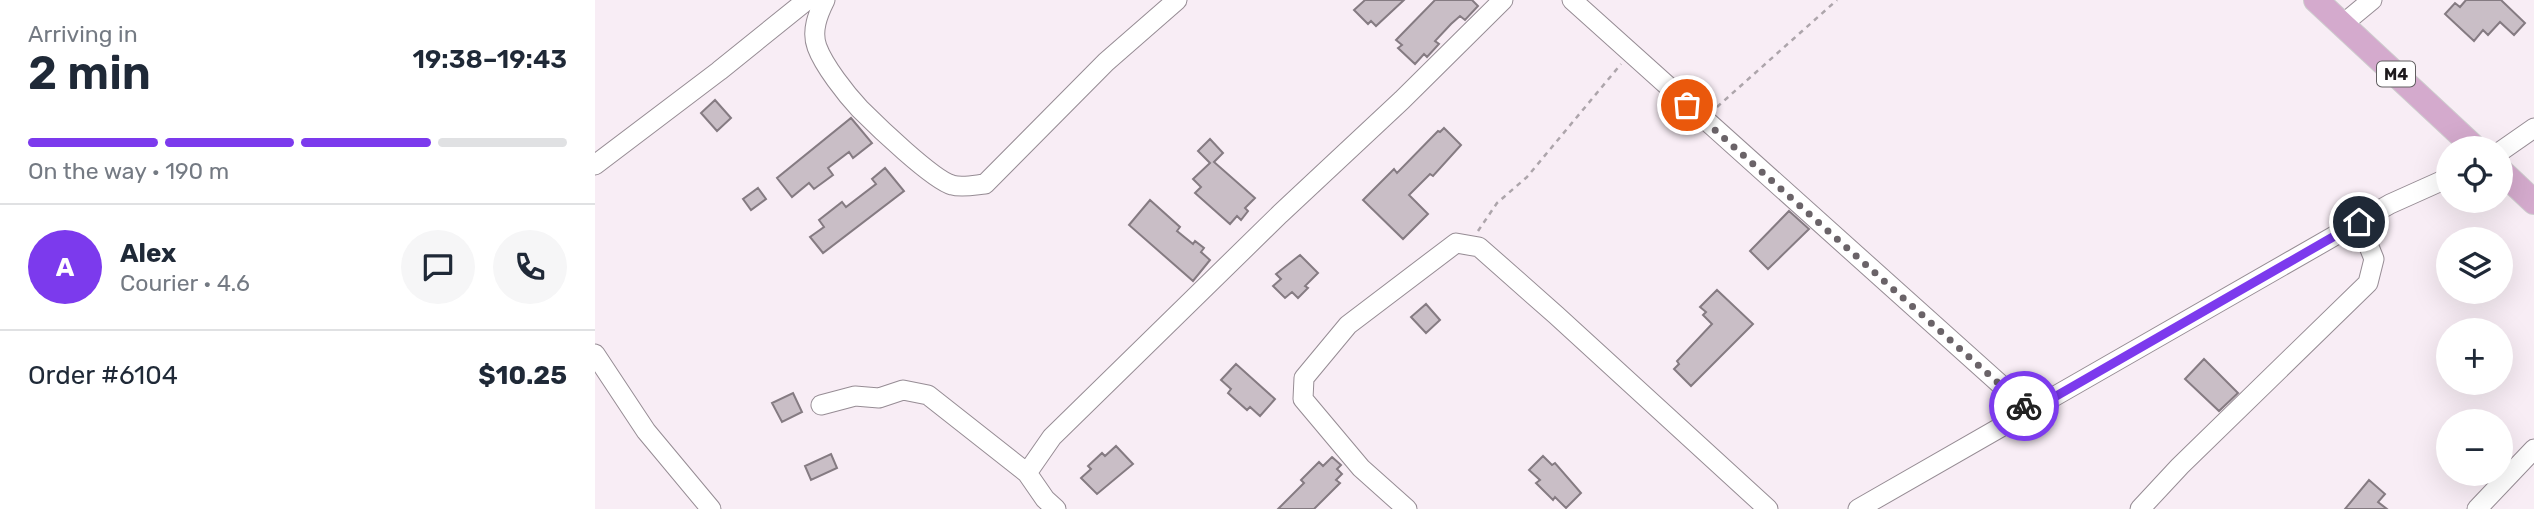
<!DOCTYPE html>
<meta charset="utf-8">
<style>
body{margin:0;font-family:Rubik,sans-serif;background:#f6f6f7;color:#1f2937;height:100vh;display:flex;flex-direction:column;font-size:26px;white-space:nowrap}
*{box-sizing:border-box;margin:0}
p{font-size:23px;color:#747a83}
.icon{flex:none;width:38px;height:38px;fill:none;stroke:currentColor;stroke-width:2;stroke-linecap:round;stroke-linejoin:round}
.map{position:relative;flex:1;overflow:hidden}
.side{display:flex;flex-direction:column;background:#fff;width:595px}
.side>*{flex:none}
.tools{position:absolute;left:1841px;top:136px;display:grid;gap:14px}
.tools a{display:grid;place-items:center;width:77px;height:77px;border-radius:50%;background:#fff;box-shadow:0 7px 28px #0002;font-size:35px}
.pin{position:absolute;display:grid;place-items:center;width:60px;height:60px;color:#fff;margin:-30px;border:4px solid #fff;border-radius:50%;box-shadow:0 2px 7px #0007}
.courier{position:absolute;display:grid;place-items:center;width:70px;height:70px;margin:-35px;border:5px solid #7c3aed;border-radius:50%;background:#fff;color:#222;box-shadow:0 2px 9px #0007}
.headline em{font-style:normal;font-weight:600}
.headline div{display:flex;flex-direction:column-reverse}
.headline{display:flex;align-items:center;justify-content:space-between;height:119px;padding:0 28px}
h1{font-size:46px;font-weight:600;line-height:52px}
.bar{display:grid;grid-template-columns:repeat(4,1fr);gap:10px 7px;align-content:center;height:84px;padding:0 28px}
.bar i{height:9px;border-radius:5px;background:#e0e1e3}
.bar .active{background:#7c3aed}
.bar p{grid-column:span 4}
.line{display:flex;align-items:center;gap:18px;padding:0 28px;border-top:2px solid #e0e1e3}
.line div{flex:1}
.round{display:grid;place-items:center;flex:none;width:74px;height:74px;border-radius:37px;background:#f6f6f7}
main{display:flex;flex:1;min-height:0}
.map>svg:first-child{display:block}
.building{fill:#c9bec6;stroke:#857b82;stroke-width:2}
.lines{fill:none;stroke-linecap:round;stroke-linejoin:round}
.minor-casing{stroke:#968c94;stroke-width:21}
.major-casing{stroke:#cdcccd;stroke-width:26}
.path{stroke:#ada5ab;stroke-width:2.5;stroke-dasharray:5 5;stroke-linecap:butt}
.minor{stroke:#fff;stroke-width:19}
.major{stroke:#d4aacd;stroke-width:24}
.done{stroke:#6a6368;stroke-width:7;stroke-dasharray:0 12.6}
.route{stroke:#7c3aed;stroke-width:9}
.labels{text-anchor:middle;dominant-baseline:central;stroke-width:6;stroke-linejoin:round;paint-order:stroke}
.shield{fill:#fff;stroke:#615e60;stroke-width:2}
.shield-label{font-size:16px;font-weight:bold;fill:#1d191c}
</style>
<main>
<section class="side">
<div class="headline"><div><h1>2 min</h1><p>Arriving in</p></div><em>19:38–19:43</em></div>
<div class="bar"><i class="active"></i><i class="active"></i><i class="active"></i><i></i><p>On the way · 190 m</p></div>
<div class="line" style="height:126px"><b class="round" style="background:#7c3aed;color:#fff">A</b><div><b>Alex</b><p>Courier · 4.6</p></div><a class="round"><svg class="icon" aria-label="chat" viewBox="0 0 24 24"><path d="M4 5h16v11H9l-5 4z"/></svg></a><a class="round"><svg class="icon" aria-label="phone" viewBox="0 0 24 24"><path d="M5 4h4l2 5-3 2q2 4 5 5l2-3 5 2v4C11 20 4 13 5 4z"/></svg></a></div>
<div class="line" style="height:91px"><div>Order #6104</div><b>$10.25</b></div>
</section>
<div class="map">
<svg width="1939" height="509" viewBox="0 0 1939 509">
<rect width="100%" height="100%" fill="#f8edf5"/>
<path class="building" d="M 770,0 L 809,0 L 781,26 L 776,21 L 773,24 L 759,10 Z
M 840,0 L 877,0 L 883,6 L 870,20 L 865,16 L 856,24 L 840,41 L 844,44 L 832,57 L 829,54 L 820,64 L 803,48 L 807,45 L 801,40 Z
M 1871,0 L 1906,0 L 1930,23 L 1919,35 L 1905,22 L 1893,35 L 1888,30 L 1879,41 L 1850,14 L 1860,3 L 1865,7 Z
M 120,100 L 136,118 L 122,131 L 106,113 Z
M 256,118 L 277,143 L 258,158 L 254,152 L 233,168 L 238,175 L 219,189 L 214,183 L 197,197 L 182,178 Z
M 849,128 L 866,145 L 838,176 L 835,174 L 814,195 L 833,214 L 808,239 L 768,200 L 799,169 L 802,173 L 843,131 L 845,132 Z
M 615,139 L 628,153 L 619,162 L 660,198 L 650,208 L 653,211 L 646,220 L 642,216 L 635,224 L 600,193 L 606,187 L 598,179 L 615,163 L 603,151 Z
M 290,168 L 309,191 L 228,253 L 215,237 L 229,227 L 224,220 L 247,202 L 251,207 L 281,184 L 277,179 Z
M 163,188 L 171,199 L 156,210 L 148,199 Z
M 555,200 L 585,227 L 582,231 L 598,244 L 600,241 L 609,248 L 606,252 L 615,260 L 598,281 L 534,225 Z
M 1194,211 L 1214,229 L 1173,269 L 1155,251 Z
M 705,255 L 723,273 L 710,286 L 713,288 L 703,298 L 697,292 L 690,298 L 678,286 L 686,279 L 681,274 Z
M 1122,290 L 1158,324 L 1096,386 L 1079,369 L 1084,364 L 1082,361 L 1117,324 L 1108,315 L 1111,312 L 1105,307 Z
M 831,304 L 845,320 L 831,333 L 816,317 Z
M 1609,359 L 1643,393 L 1624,411 L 1590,379 Z
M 641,364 L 680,399 L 665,416 L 655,407 L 652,410 L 633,393 L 636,389 L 626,380 Z
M 198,393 L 207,412 L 187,422 L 177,403 Z
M 521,446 L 538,464 L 502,494 L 486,478 L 496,469 L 493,466 L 507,453 L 510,456 Z
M 236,454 L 242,468 L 216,480 L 210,466 Z
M 948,456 L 957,465 L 960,463 L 986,493 L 971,508 L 960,497 L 958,500 L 941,483 L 945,480 L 934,470 Z
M 737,457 L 746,465 L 742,469 L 747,474 L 741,480 L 745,483 L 719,509 L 683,509 L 709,483 L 706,480 L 724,462 L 728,466 Z
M 1774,480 L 1790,494 L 1783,502 L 1792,509 L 1750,509 Z"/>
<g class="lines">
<g class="minor-casing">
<path id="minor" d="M 230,0 C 223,14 216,31 222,47 C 229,66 251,94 265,109 C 281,125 338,180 357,185 C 367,188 380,185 390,184 L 511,62 L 582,0
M 977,0 L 1435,411
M 1748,24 L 1777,0
M 1906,151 L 1939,128
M 0,165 L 124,71 L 212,0
M 0,354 L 51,431 L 116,509
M 226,405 L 260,396 L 284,398 L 308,390 L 333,395 L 432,473
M 461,509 L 450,499 L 432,473 L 457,437 L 685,214 L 807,100 L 908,0
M 812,509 L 766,468 L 708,399 L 709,378 L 753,325 L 861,243 L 884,247 L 961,315 L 1173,509
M 1263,509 L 1795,204 L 1853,178
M 1545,509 L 1585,466 L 1773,283 L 1779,259 L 1764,222
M 1882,509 L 1939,449"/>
</g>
<g class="major-casing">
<path id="major" d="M 1721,0 L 1881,149
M 1906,171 L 1939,202"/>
</g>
<path class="path" d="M 1122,107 L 1242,0
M 883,231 L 902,203 L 932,177 L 1026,64"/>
<use href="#minor" class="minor"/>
<use href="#major" class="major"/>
</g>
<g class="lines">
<path class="done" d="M 1092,105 L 1429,406"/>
<path class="route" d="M 1429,406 L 1435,411 L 1764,222"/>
</g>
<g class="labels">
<rect class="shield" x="1782" y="61.5" width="38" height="25" rx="5"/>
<g class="shield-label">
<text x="1801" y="74">M4</text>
</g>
</g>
</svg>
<div class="tools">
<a><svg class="icon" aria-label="locate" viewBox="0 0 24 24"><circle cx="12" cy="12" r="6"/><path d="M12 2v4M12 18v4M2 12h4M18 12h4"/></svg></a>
<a><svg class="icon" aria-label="layers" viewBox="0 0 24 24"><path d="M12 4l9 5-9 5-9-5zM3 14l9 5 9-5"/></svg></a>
<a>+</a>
<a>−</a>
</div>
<div class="pin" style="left:1092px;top:105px;background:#ea580c"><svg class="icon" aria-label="bag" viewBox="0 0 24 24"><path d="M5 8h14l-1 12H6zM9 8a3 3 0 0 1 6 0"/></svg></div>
<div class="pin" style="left:1764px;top:222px;background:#1f2937"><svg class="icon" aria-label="home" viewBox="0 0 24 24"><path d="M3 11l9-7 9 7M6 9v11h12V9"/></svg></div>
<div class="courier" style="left:1429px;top:406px"><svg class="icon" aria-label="bike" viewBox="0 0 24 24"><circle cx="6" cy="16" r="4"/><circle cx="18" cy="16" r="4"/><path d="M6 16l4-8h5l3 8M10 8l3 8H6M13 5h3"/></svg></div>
</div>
</main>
